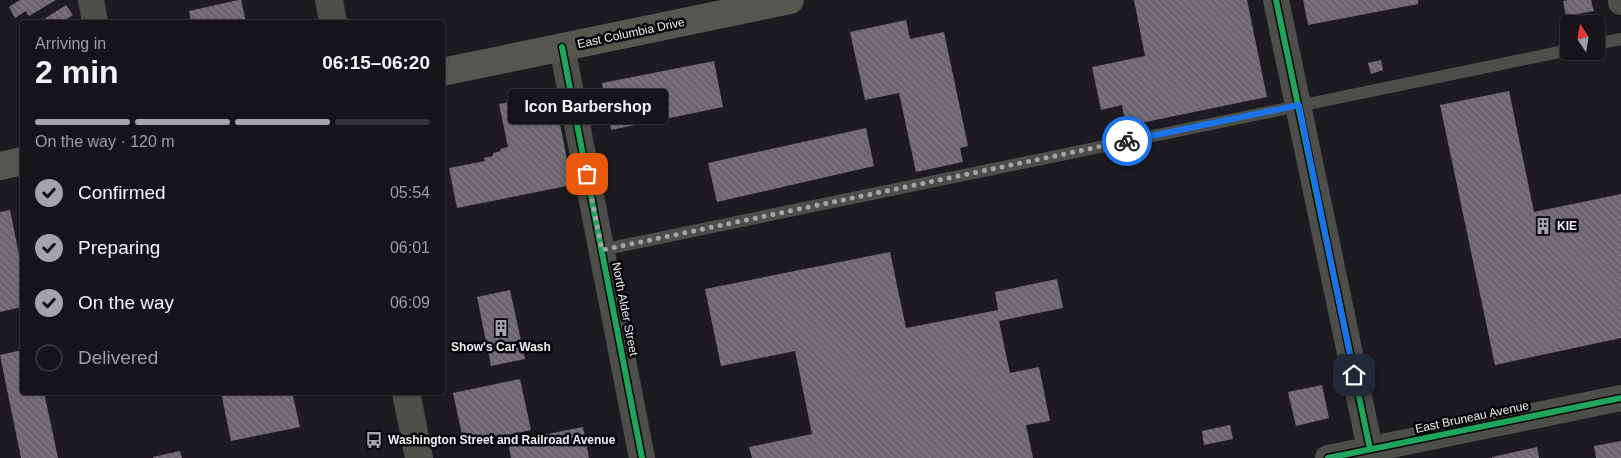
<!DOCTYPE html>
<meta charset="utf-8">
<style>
body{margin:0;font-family:Helvetica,sans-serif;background:#1f1d21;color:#f1f3f6;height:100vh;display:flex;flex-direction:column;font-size:19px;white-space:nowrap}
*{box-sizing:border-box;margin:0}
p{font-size:16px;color:#9e9ea2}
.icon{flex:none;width:28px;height:28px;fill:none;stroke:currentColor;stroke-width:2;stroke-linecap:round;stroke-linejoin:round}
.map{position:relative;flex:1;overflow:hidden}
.panel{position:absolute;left:20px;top:20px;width:425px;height:375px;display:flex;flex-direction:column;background:#161418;border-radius:5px;box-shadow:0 1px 4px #0004,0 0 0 1px #353337}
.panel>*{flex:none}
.needle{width:32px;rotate:348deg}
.fabs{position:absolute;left:1560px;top:15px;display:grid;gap:10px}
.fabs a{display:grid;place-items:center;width:45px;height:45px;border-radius:5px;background:#161418;box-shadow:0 1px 4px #0004,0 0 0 1px #353337;font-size:25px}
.pin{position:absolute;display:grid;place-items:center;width:42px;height:42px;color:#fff;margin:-21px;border-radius:10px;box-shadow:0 2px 8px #0006}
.courier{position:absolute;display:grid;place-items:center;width:50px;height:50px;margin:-25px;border:4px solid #1a73e8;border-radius:50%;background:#fff;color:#222;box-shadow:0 1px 6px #0007}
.bubble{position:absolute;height:35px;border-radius:5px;background:#161418;box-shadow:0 1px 4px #0004,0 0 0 1px #353337;font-size:16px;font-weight:600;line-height:35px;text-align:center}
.head em{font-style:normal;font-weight:600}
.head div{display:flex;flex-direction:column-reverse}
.head{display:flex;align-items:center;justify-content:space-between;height:85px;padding:0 15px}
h1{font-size:32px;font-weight:600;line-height:38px}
.bar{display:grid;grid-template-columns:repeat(4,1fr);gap:8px 5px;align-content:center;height:60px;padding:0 15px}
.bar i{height:6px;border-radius:4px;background:#353337}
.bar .current{background:#a6a4a8}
.bar p{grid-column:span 4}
ol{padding:0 15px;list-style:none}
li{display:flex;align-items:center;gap:15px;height:55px}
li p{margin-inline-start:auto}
li .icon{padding:5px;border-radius:50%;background:#a6a4a8;color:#111;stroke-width:4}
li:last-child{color:#9e9ea2}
li i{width:28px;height:28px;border:2px solid #353337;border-radius:50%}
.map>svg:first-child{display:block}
.building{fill:url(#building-back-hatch)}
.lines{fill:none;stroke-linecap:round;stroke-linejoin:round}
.service{stroke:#4d4e4a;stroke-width:12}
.minor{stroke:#4d4e4a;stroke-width:26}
.tertiary{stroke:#4d4e4a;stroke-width:28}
.secondary{stroke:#4e4f49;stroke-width:28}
.primary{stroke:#54564f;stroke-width:28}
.cycleway-casing{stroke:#070608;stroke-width:9}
.cycleway{stroke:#20a55d;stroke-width:6}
.done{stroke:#a6a4a8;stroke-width:5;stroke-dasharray:0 9}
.route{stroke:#1a73e8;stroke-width:6}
.labels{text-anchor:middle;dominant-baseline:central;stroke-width:5;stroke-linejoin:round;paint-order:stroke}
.street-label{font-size:12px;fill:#f0eef2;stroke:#070608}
.poi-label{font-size:12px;font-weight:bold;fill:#f0eef2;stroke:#070608;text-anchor:start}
</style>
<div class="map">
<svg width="1621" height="458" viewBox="0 0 1621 458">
<defs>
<pattern id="building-back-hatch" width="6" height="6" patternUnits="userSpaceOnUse" patternTransform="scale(1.25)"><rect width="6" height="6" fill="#6b656f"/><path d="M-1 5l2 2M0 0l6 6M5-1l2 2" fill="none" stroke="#807b84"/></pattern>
</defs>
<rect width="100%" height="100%" fill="#1e1b20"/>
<path class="building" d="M 20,0 L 56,0 L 29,16 L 26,11 L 15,18 L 9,7 Z
M 238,0 L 241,0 L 246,22 L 191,22 L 189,11 Z
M 1134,0 L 1247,0 L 1267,97 L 1126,126 L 1122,105 L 1101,110 L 1092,67 L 1145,56 Z
M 1303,0 L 1418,0 L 1418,4 L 1308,25 Z
M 1569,0 L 1591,0 L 1594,11 L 1566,16 L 1563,1 Z
M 66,5 L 73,15 L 62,22 L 46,22 L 44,19 Z
M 906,20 L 910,39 L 944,32 L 968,146 L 960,148 L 963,162 L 916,172 L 899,93 L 865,100 L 850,32 Z
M 1381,60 L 1383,70 L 1371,74 L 1368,63 Z
M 714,61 L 723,107 L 611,130 L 602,83 Z
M 1509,91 L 1534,212 L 1621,194 L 1621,338 L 1495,365 L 1440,105 Z
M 554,93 L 572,185 L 457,208 L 449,168 L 485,161 L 484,158 L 493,156 L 493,153 L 501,151 L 500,149 L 508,147 L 499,104 Z
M 866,128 L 874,166 L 717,202 L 708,163 Z
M 10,210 L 22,269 L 22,307 L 0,312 L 0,212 Z
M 890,252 L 906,328 L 998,310 L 995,292 L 1057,279 L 1063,308 L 999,321 L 1010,373 L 1039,367 L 1050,421 L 1026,425 L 1033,458 L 752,458 L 749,447 L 812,434 L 795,351 L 721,366 L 705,289 Z
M 510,290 L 525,359 L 491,366 L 477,297 Z
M 22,350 L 22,392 L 44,392 L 58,458 L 21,458 L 0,355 Z
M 520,379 L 531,430 L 464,444 L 453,393 Z
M 1322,385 L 1329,418 L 1296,426 L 1288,392 Z
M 221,392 L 292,392 L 300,427 L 231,441 Z
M 1230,425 L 1233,439 L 1204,445 L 1202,431 Z
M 583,427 L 589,458 L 511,458 L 508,442 Z
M 1621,441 L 1621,458 L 1596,458 L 1594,446 Z
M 1537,447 L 1539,458 L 1492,458 L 1492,457 Z
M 180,451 L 182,458 L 153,458 L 153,457 Z"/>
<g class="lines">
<path class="service" d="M 1596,44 L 1621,39
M 601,250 L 1569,50"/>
<path class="minor" d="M 91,0 L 95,22
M 1276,0 L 1370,449
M 1621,0 L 1621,2
M 562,47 L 642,458
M 1328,458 L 1621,398"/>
<path class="tertiary" d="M 329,0 L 333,22"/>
<path class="secondary" d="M 406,392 L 419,458"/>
<path class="primary" d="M 442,72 L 790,0
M 0,166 L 22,161"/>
<g class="cycleway-casing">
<path id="cycleway" d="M 1276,0 L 1370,449
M 562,47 L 642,458
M 1328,458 L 1621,398"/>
</g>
<use href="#cycleway" class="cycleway"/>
</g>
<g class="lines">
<path class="done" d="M 587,174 L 602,250 L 1127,141"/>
<path class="route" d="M 1127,141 L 1299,105 L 1354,375"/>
</g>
<defs>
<g id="building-bare" transform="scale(1.35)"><path d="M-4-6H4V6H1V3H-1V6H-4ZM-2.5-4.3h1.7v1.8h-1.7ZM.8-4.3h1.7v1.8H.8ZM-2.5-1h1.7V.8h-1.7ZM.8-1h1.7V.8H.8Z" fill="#a6a4a8" stroke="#070608" stroke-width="2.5" paint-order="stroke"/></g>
<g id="bus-bare" transform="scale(1.35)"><path d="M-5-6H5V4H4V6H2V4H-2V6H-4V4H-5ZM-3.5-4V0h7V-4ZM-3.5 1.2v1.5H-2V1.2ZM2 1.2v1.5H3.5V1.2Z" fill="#a6a4a8" stroke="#070608" stroke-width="2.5" paint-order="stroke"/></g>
</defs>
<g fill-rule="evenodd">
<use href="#building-bare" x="1543" y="226"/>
<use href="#building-bare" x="501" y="328"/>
<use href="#bus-bare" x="374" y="440"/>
</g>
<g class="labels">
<g class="street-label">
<text transform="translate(631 33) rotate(-12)">East Columbia Drive</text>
<text transform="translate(625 309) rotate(79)">North Alder Street</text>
<text transform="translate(1472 417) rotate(-12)">East Bruneau Avenue</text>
</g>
<g class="poi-label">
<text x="1557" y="226">KIE</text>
<text x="501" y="347" text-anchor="middle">Show's Car Wash</text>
<text x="388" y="440">Washington Street and Railroad Avenue</text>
</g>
</g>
</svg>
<div class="fabs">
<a><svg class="needle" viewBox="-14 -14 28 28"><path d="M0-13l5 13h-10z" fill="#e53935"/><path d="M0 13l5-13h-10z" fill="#9e9ea2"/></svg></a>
</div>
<div class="pin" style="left:587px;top:174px;background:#ea580c"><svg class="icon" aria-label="bag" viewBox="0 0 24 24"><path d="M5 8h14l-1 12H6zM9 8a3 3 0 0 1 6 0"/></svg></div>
<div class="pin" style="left:1354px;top:375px;background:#1f2937"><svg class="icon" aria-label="home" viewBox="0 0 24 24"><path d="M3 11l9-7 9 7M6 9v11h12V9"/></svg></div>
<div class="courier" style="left:1127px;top:141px"><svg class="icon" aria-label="bike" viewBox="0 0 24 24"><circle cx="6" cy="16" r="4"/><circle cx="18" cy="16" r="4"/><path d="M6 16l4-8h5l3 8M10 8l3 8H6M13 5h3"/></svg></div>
<div class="bubble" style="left:508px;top:89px;width:160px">Icon Barbershop</div>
<section class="panel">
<div class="head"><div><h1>2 min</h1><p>Arriving in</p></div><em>06:15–06:20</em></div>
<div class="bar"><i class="current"></i><i class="current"></i><i class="current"></i><i></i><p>On the way · 120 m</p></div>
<ol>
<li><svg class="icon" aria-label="check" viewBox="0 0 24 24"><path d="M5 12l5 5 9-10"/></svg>Confirmed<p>05:54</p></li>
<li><svg class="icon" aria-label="check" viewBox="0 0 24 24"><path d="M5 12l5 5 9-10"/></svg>Preparing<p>06:01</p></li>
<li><svg class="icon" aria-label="check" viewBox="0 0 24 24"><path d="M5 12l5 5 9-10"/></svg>On the way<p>06:09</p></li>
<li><i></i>Delivered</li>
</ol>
</section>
</div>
